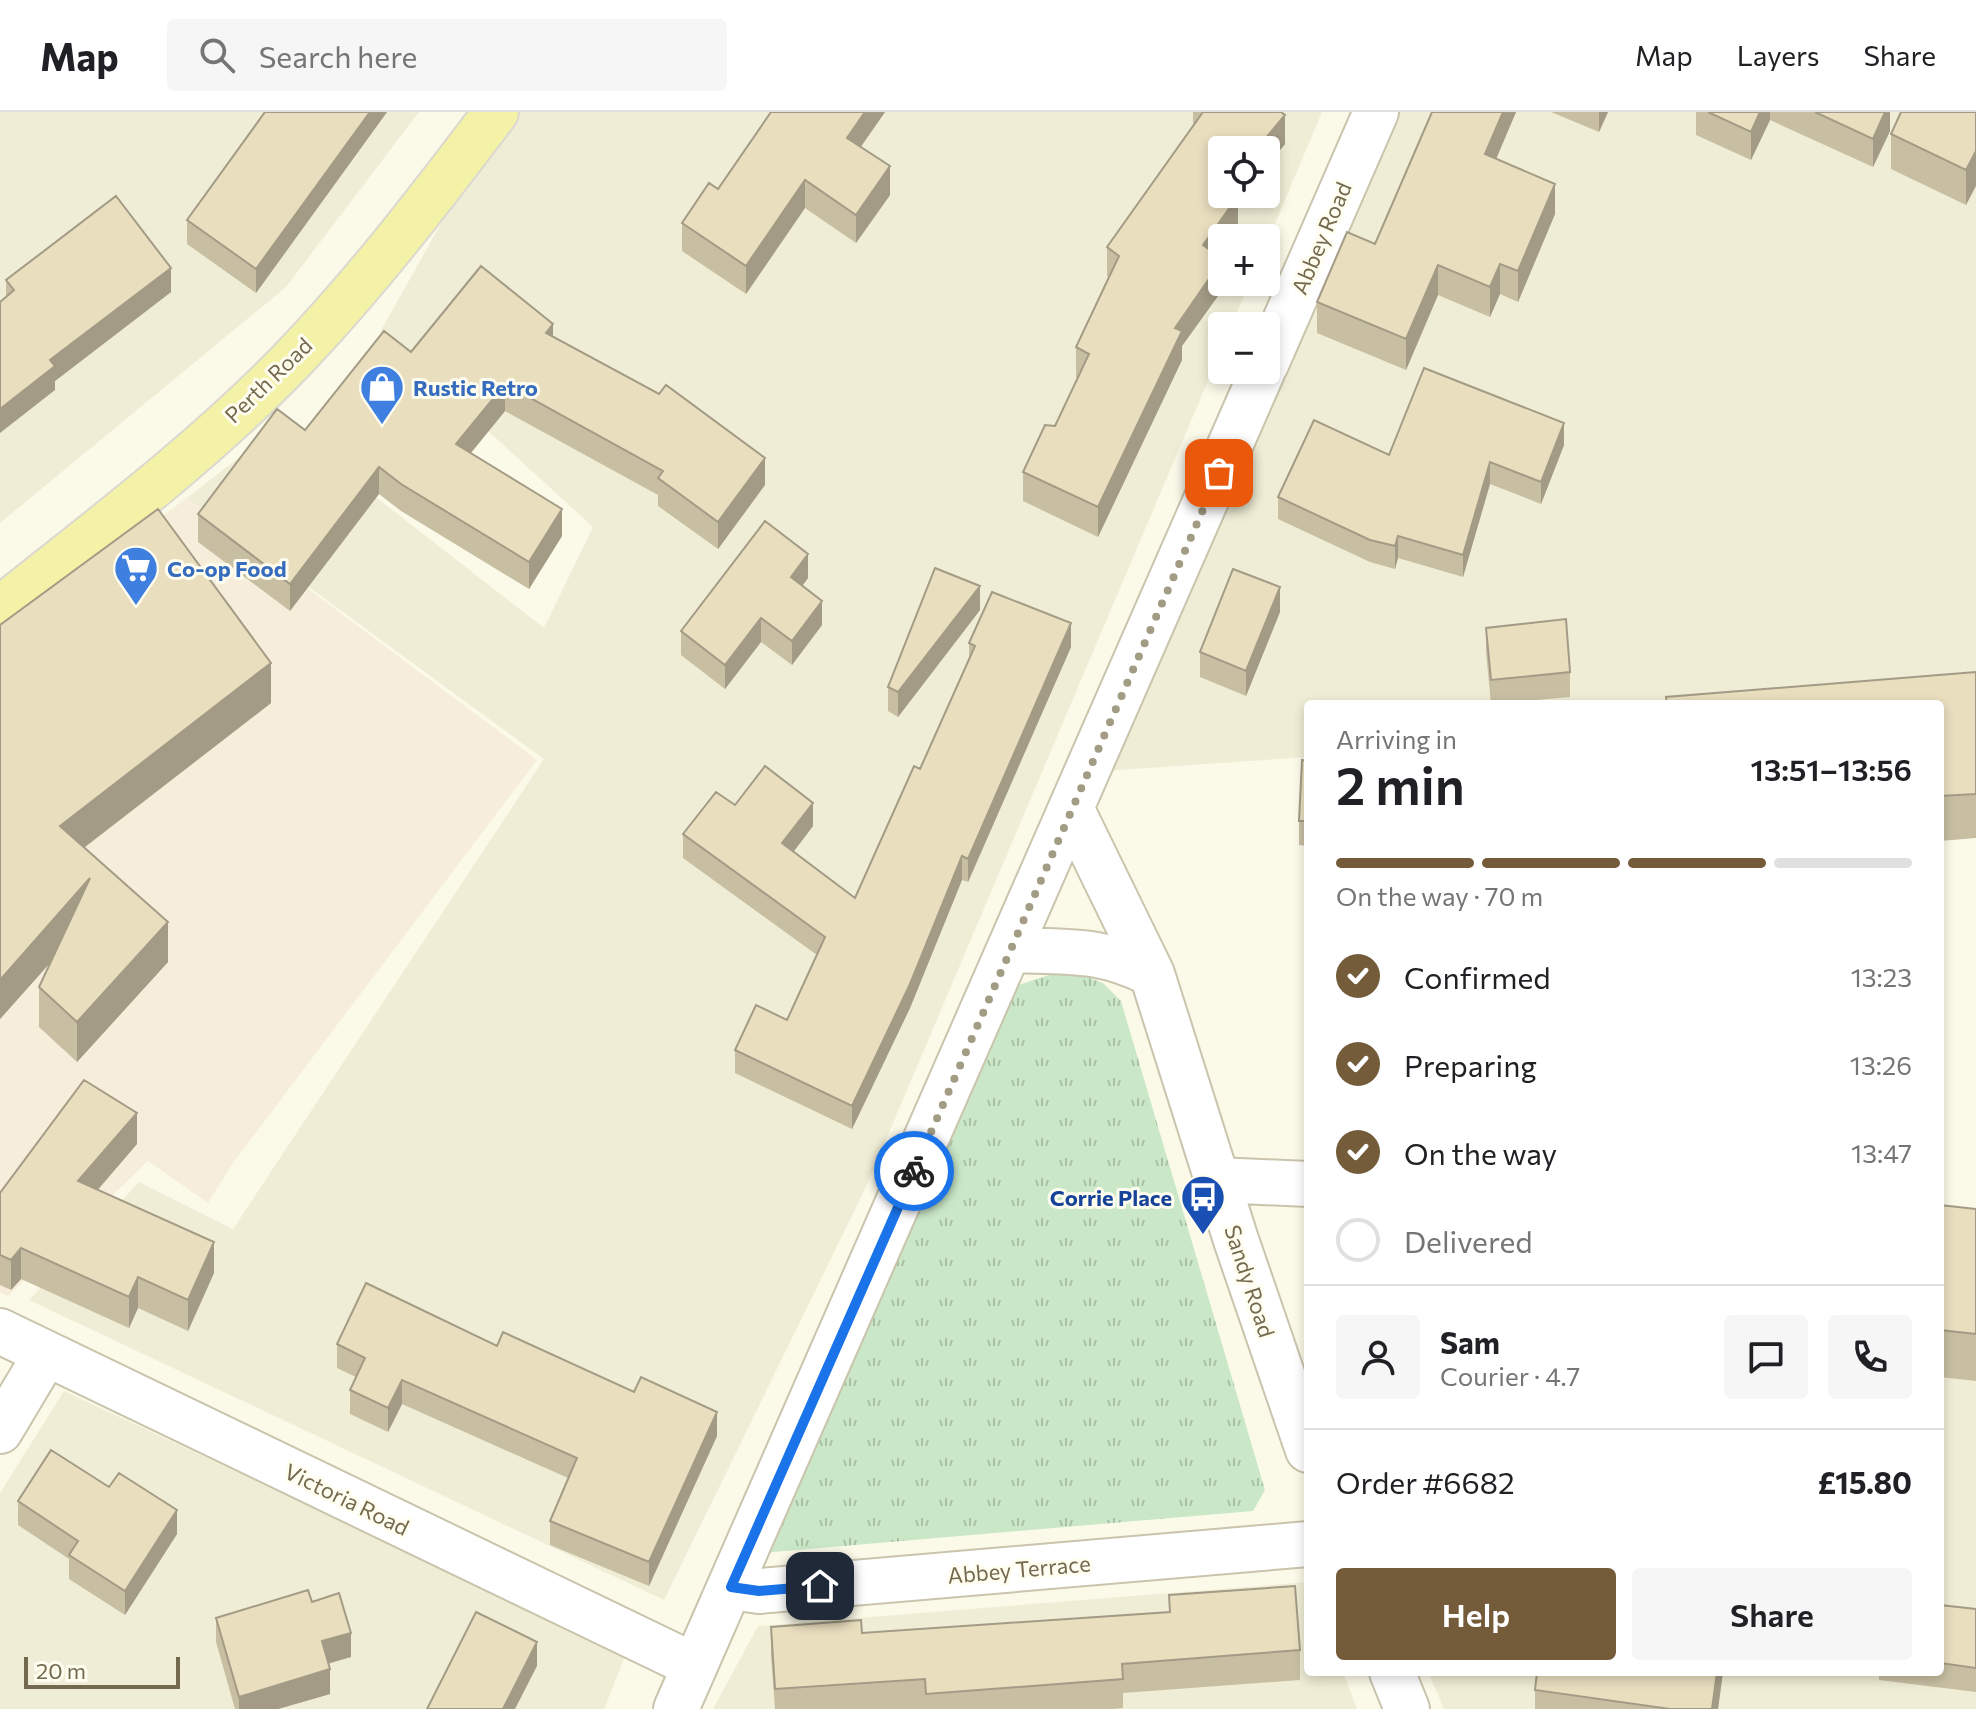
<!DOCTYPE html>
<meta charset="utf-8">
<style>
body{margin:0;font-family:Commissioner,sans-serif;background:#f6f6f6;color:#202124;height:100vh;display:flex;flex-direction:column;font-size:30px;white-space:nowrap}
*{box-sizing:border-box;margin:0}
p{font-size:26px;color:#757577}
.icon{flex:none;width:44px;height:44px;fill:none;stroke:currentColor;stroke-width:2;stroke-linecap:round;stroke-linejoin:round}
.map{position:relative;flex:1;overflow:hidden}
.sheet{position:absolute;left:1304px;top:588px;width:640px;height:976px;display:flex;flex-direction:column;background:#fff;border-radius:8px;box-shadow:0 4px 12px #0003}
.sheet>*{flex:none}
.controls{position:absolute;left:1208px;top:24px;display:grid;gap:16px}
.controls a{display:grid;place-items:center;width:72px;height:72px;border-radius:8px;background:#fff;box-shadow:0 4px 12px #0003;font-size:40px}
.scale{position:absolute;left:24px;bottom:20px;width:156px;box-sizing:border-box;padding-left:8px;border:4px solid #74694e;border-top:0;font-size:22px;line-height:28px;white-space:nowrap;color:#74694e;-webkit-text-stroke:6px #fefdef;paint-order:stroke}
.pin{position:absolute;display:grid;place-items:center;width:68px;height:68px;color:#fff;margin:-34px;border-radius:16px;box-shadow:0 4px 12px #0006}
.courier{position:absolute;display:grid;place-items:center;width:80px;height:80px;margin:-40px;border:6px solid #1a73e8;border-radius:50%;background:#fff;color:#222;box-shadow:0 2px 10px #0007}
.summary em{font-style:normal;font-weight:600}
.summary div{display:flex;flex-direction:column-reverse}
.summary{display:flex;align-items:center;justify-content:space-between;height:136px;padding:0 32px}
h1{font-size:52px;font-weight:600;line-height:60px}
.bar{display:grid;grid-template-columns:repeat(4,1fr);gap:12px 8px;align-content:center;height:96px;padding:0 32px}
.bar i{height:10px;border-radius:6px;background:#e0e0e0}
.bar .on{background:#745c3b}
.bar p{grid-column:span 4}
.line{display:flex;align-items:center;gap:20px;padding:0 32px;border-top:2px solid #e0e0e0}
.line div{flex:1}
.round{display:grid;place-items:center;flex:none;width:84px;height:84px;border-radius:8px;background:#f6f6f6}
ol{padding:0 32px;list-style:none}
li{display:flex;align-items:center;gap:24px;height:88px}
li p{margin-inline-start:auto}
li .icon{padding:8px;border-radius:50%;background:#745c3b;color:#fff;stroke-width:4}
li:last-child{color:#757577}
li i{width:44px;height:44px;border:4px solid #e0e0e0;border-radius:50%}
.primary-button{display:flex;gap:16px;margin-top:auto;padding:16px 32px}
.primary-button a{flex:1;height:92px;border-radius:8px;background:#745c3b;color:#fff;font-size:32px;font-weight:600;line-height:92px;text-align:center}
.primary-button a+a{background:#f6f6f6;color:#202124}
header{display:flex;align-items:center;gap:48px;box-sizing:border-box;height:112px;padding:0 40px;background:#fff;border-bottom:2px solid #e0e0e0}
header strong{font-size:38px}
nav{display:flex;gap:44px;margin-inline-start:auto;font-size:28px}
.search{width:560px;height:72px;background:#f6f6f6;display:flex;align-items:center;gap:20px;box-sizing:border-box;padding:0 28px;border-radius:8px;color:#757577;font-size:30px}
.map>svg:first-child{display:block}
.residential{fill:#efedd5;fill-rule:evenodd}
.commercial{fill:#f7eddb}
.grass{fill:url(#grass-tufts)}
.lines{fill:none;stroke-linecap:round;stroke-linejoin:round}
.minor-casing{stroke:#cac4ad;stroke-width:48}
.primary-casing{stroke:#dbd8d1;stroke-width:48}
.minor{stroke:#fff;stroke-width:44}
.primary{stroke:#f4f2a7;stroke-width:44}
.wall{fill:#c8bfa3}
.shaded-wall{fill:#a39b85}
.building{fill:#e9debe;stroke:#a39b85;stroke-width:2}
.done{stroke:#a39c84;stroke-width:8;stroke-dasharray:0 14.4}
.route{stroke:#1a73e8;stroke-width:10}
.labels{text-anchor:middle;dominant-baseline:central;stroke-width:6;stroke-linejoin:round;paint-order:stroke}
.street-label{font-size:22px;fill:#74694e;stroke:#fefdef}
.shop-label{font-size:22px;font-weight:bold;fill:#366cbe;stroke:#fefdef;text-anchor:start}
.transit-label{font-size:22px;font-weight:bold;fill:#164399;stroke:#fefdef;text-anchor:end}
</style>
<header>
<strong>Map</strong>
<div class="search"><svg class="icon" aria-label="search" viewBox="0 0 24 24"><circle cx="10" cy="10" r="6"/><path d="M15 15l6 6"/></svg>Search here</div>
<nav><a>Map</a><a>Layers</a><a>Share</a></nav>
</header>
<div class="map">
<svg width="1976" height="1597" viewBox="0 0 1976 1597">
<defs>
<pattern id="grass-tufts" width="24" height="20" patternUnits="userSpaceOnUse" patternTransform="scale(2)"><rect width="24" height="20" fill="#cae8c8"/><path d="M3 7l-1-3M5 7V3M7 7l1-3M15 17l-1-3M17 17v-4M19 17l1-3" fill="none" stroke="#a9c0a5"/></pattern>
</defs>
<rect width="100%" height="100%" fill="#fbfae9"/>
<path class="residential" d="M 0,0 L 419,0 L 286,175 L 0,411 Z
M 504,0 L 1322,0 L 1266,133 L 1266,126 L 1222,126 L 1222,170 L 1250,170 L 1231,214 L 1222,214 L 1222,236 L 865,1077 L 664,1488 L 29,1188 L 139,1070 L 233,1117 L 544,647 L 187,386 L 282,312 L 544,516 L 593,415 L 380,220 ZM 1222,38 L 1266,38 L 1266,82 L 1222,82 Z
M 1388,0 L 1976,0 L 1976,586 L 1915,592 L 1308,592 L 1308,645 L 1104,659 Z
M 1976,1118 L 1976,1597 L 1444,1597 L 1428,1560 L 1940,1560 L 1940,1119 Z
M 64,1279 L 626,1542 L 604,1597 L 0,1597 L 0,1381 Z
M 1308,1470 L 1308,1560 L 1343,1560 L 1357,1597 L 713,1597 L 758,1514 Z"/>
<path class="commercial" d="M 187,386 L 537,648 L 233,1051 L 208,1091 L 148,1049 L 8,1184 L 0,1181 L 0,518 Z"/>
<path class="grass" d="M 1076,861 L 1103,871 L 1121,889 L 1265,1378 L 1253,1399 L 761,1441 L 1006,877 L 1052,862 Z"/>
<g class="lines">
<g class="minor-casing">
<path id="minor" d="M 1266,252 L 1376,0
M 1071,696 L 1152,862 L 1236,1128 L 1308,1338
M 1011,838 C 1068,840 1100,836 1152,862
M 1218,1068 L 1308,1072
M 0,1219 L 695,1554
M 0,1319 L 46,1242
M 731,1475 L 759,1479 L 1308,1432
M 1392,1560 L 1407,1597
M 676,1597 L 1263,258"/>
</g>
<g class="primary-casing">
<path id="primary" d="M 0,497 C 99,418 203,340 291,249 C 366,171 431,86 496,0"/>
</g>
<use href="#minor" class="minor"/>
<use href="#primary" class="primary"/>
</g>
<path class="wall" d="M 265,0 L 387,0 L 256,181 L 187,132 L 187,108 Z
M 771,0 L 885,0 L 861,35 L 890,83 L 856,131 L 805,96 L 746,182 L 682,139 L 682,111 L 718,77 Z
M 1193,0 L 1281,0 L 1285,32 L 1266,55 L 1266,38 L 1222,82 L 1244,82 L 1238,89 L 1238,113 L 1217,143 L 1223,170 L 1223,177 L 1182,234 L 1182,248 L 1098,425 L 1023,389 L 1023,360 L 1055,314 L 1078,266 L 1076,265 L 1076,235 L 1109,165 L 1107,164 L 1107,135 L 1193,14 Z
M 1516,0 L 1496,47 L 1555,102 L 1518,190 L 1500,182 L 1490,205 L 1438,183 L 1406,258 L 1317,221 L 1317,190 L 1375,132 Z
M 1551,0 L 1608,0 L 1599,20 Z
M 1696,0 L 1890,0 L 1890,19 L 1873,55 L 1770,8 L 1751,48 L 1696,23 Z
M 1976,0 L 1966,93 L 1891,57 L 1891,22 Z
M 6,168 L 171,180 L 55,269 L 55,278 L 6,185 Z
M 553,224 L 765,373 L 718,437 L 658,394 L 658,383 L 505,299 L 471,341 L 562,424 L 529,477 L 401,399 L 379,382 L 290,499 L 198,430 L 198,402 L 305,318 L 411,240 Z
M 1564,333 L 1541,392 L 1490,372 L 1463,465 L 1398,446 L 1395,457 L 1370,450 L 1278,407 L 1278,385 L 1389,343 Z
M 808,466 L 802,474 L 822,513 L 792,553 L 761,530 L 725,577 L 681,543 L 681,519 Z
M 980,498 L 898,605 L 888,599 L 888,575 Z
M 1280,500 L 1246,584 L 1200,565 L 1200,540 Z
M 0,513 L 271,591 L 84,736 L 168,850 L 77,950 L 39,915 L 39,875 L 50,851 L 0,907 Z
M 1486,516 L 1570,560 L 1570,585 L 1491,592 L 1486,540 Z
M 969,531 L 1071,535 L 968,770 L 962,768 L 910,896 L 852,1017 L 735,961 L 735,938 L 787,908 L 817,843 L 683,746 L 683,722 L 735,693 L 813,714 L 793,740 L 855,786 L 920,657 L 969,547 Z
M 1976,560 L 1976,726 L 1940,729 L 1940,592 Z
M 1308,649 L 1308,734 L 1299,733 L 1299,709 Z
M 137,1032 L 98,1078 L 214,1161 L 188,1219 L 138,1196 L 129,1216 L 21,1167 L 11,1178 L 0,1173 L 0,1081 Z
M 1940,1093 L 1976,1097 L 1976,1269 L 1940,1265 Z
M 337,1232 L 497,1234 L 717,1324 L 649,1474 L 550,1433 L 550,1409 L 568,1366 L 402,1292 L 388,1320 L 350,1302 L 350,1278 L 356,1265 L 337,1256 Z
M 18,1389 L 177,1422 L 125,1503 L 69,1467 L 69,1447 L 18,1413 Z
M 1169,1483 L 1300,1538 L 1300,1568 L 1123,1581 L 1123,1596 L 1113,1597 L 775,1597 L 771,1544 L 771,1515 L 862,1521 L 1169,1500 Z
M 312,1490 L 351,1545 L 328,1552 L 330,1582 L 278,1597 L 235,1597 L 216,1530 L 216,1506 Z
M 1940,1493 L 1976,1497 L 1976,1580 L 1879,1568 L 1879,1560 L 1940,1560 Z
M 1723,1560 L 1718,1597 L 1535,1597 L 1535,1578 Z"/>
<path class="shaded-wall" d="M 370,0 L 387,0 L 256,181 L 256,157 Z
M 865,0 L 885,0 L 847,54 L 847,26 Z
M 1503,0 L 1516,0 L 1485,73 L 1485,42 Z
M 1599,0 L 1608,0 L 1599,20 Z
M 1760,0 L 1770,0 L 1770,8 L 1751,48 L 1751,20 Z
M 1885,0 L 1890,0 L 1890,19 L 1873,55 L 1873,27 Z
M 1285,3 L 1285,32 L 1266,55 L 1266,38 L 1256,38 Z
M 1976,39 L 1976,74 L 1966,93 L 1966,58 Z
M 890,54 L 890,83 L 856,131 L 856,103 Z
M 805,68 L 805,96 L 746,182 L 746,154 Z
M 1555,72 L 1555,102 L 1518,190 L 1518,159 Z
M 1226,82 L 1244,82 L 1238,89 L 1238,113 L 1229,126 L 1222,126 L 1222,136 L 1203,162 L 1203,133 Z
M 1222,148 L 1223,177 L 1182,234 L 1182,248 L 1098,425 L 1098,395 L 1175,216 Z
M 1500,152 L 1500,182 L 1490,205 L 1490,175 Z
M 1438,153 L 1438,183 L 1406,258 L 1406,227 Z
M 171,156 L 171,180 L 55,269 L 55,278 L 0,321 L 0,297 L 50,248 Z
M 553,212 L 553,240 L 546,221 Z
M 505,272 L 505,299 L 456,359 L 456,332 Z
M 1564,311 L 1564,333 L 1541,392 L 1541,370 Z
M 765,346 L 765,373 L 718,437 L 718,410 Z
M 1490,350 L 1490,372 L 1463,465 L 1463,443 Z
M 379,355 L 379,382 L 290,499 L 290,472 Z
M 562,397 L 562,424 L 529,477 L 529,450 Z
M 1398,424 L 1398,446 L 1395,457 L 1395,434 Z
M 808,442 L 808,466 L 791,489 L 791,465 Z
M 980,474 L 980,498 L 898,605 L 898,580 Z
M 1280,475 L 1280,500 L 1246,584 L 1246,559 Z
M 822,489 L 822,513 L 792,553 L 792,529 Z
M 761,506 L 761,530 L 725,577 L 725,553 Z
M 1071,511 L 1071,535 L 968,770 L 968,747 Z
M 271,551 L 271,591 L 60,754 L 60,714 Z
M 813,691 L 813,714 L 782,755 L 782,731 Z
M 962,744 L 962,768 L 910,896 L 852,1017 L 852,994 Z
M 90,766 L 90,806 L 0,907 L 0,868 Z
M 168,810 L 168,850 L 77,950 L 77,910 Z
M 137,1001 L 137,1032 L 78,1100 L 78,1069 Z
M 214,1130 L 214,1161 L 188,1219 L 188,1188 Z
M 21,1136 L 21,1167 L 11,1178 L 11,1148 Z
M 138,1165 L 138,1196 L 129,1216 L 129,1185 Z
M 402,1268 L 402,1292 L 388,1320 L 388,1296 Z
M 717,1300 L 717,1324 L 649,1474 L 649,1450 Z
M 177,1398 L 177,1422 L 125,1503 L 125,1479 Z
M 351,1521 L 351,1545 L 322,1553 L 322,1529 Z
M 537,1530 L 537,1554 L 515,1597 L 503,1597 Z
M 330,1557 L 330,1582 L 278,1597 L 239,1597 L 239,1585 Z
M 1717,1560 L 1723,1560 L 1718,1597 L 1712,1597 Z"/>
<path class="building" d="M 265,0 L 370,0 L 256,157 L 187,108 Z
M 771,0 L 865,0 L 847,26 L 890,54 L 856,103 L 805,68 L 746,154 L 682,111 L 709,71 L 718,77 Z
M 1203,0 L 1281,0 L 1285,3 L 1256,38 L 1222,38 L 1222,82 L 1236,82 L 1238,84 L 1203,133 L 1222,147 L 1222,148 L 1175,216 L 1182,219 L 1098,395 L 1023,360 L 1045,313 L 1055,314 L 1089,242 L 1076,235 L 1119,144 L 1107,135 Z
M 1432,0 L 1503,0 L 1485,42 L 1555,72 L 1518,159 L 1500,152 L 1490,175 L 1438,153 L 1406,227 L 1317,190 L 1347,120 L 1375,132 Z
M 1708,0 L 1760,0 L 1751,20 Z
M 1815,0 L 1885,0 L 1873,27 Z
M 1901,0 L 1976,0 L 1976,39 L 1966,58 L 1891,22 Z
M 116,84 L 171,156 L 50,248 L 55,254 L 0,297 L 0,190 L 14,178 L 6,168 Z
M 481,154 L 553,212 L 546,221 L 659,282 L 666,273 L 765,346 L 718,410 L 658,366 L 663,359 L 505,272 L 456,332 L 562,397 L 529,450 L 401,372 L 379,355 L 290,472 L 198,402 L 277,297 L 305,318 L 384,219 L 411,240 Z
M 1424,256 L 1564,311 L 1541,370 L 1490,350 L 1463,443 L 1398,424 L 1395,434 L 1370,428 L 1278,385 L 1314,308 L 1389,343 Z
M 158,397 L 271,551 L 60,714 L 168,810 L 77,910 L 39,875 L 90,766 L 0,868 L 0,513 Z
M 765,409 L 808,442 L 791,465 L 822,489 L 792,529 L 761,506 L 725,553 L 681,519 Z
M 935,456 L 980,474 L 898,580 L 888,575 Z
M 1233,457 L 1280,475 L 1246,559 L 1200,540 Z
M 992,480 L 1071,511 L 968,747 L 962,744 L 910,872 L 852,994 L 735,938 L 756,893 L 787,908 L 825,825 L 683,722 L 716,680 L 735,693 L 765,654 L 813,691 L 782,731 L 855,786 L 914,654 L 920,657 L 975,534 L 969,531 Z
M 1566,507 L 1570,560 L 1491,568 L 1486,516 Z
M 1976,560 L 1976,682 L 1940,684 L 1940,592 L 1667,592 L 1666,585 Z
M 1302,648 L 1308,649 L 1308,709 L 1299,709 Z
M 84,968 L 137,1001 L 78,1069 L 214,1130 L 188,1188 L 138,1165 L 129,1185 L 21,1136 L 11,1148 L 0,1143 L 0,1081 Z
M 1940,1093 L 1976,1097 L 1976,1222 L 1940,1218 Z
M 366,1171 L 497,1234 L 503,1220 L 634,1280 L 641,1265 L 717,1300 L 649,1450 L 550,1409 L 577,1346 L 402,1268 L 388,1296 L 350,1278 L 365,1246 L 337,1232 Z
M 51,1338 L 109,1375 L 119,1361 L 177,1398 L 125,1479 L 69,1443 L 78,1429 L 18,1389 Z
M 1295,1474 L 1300,1538 L 1122,1552 L 1123,1567 L 926,1582 L 925,1567 L 775,1577 L 771,1515 L 861,1508 L 862,1521 L 1170,1500 L 1169,1483 Z
M 308,1478 L 312,1490 L 339,1481 L 351,1521 L 322,1529 L 330,1557 L 239,1585 L 216,1506 Z
M 1940,1493 L 1976,1497 L 1976,1556 L 1940,1551 Z
M 476,1500 L 537,1530 L 503,1597 L 427,1597 Z
M 1537,1560 L 1717,1560 L 1712,1597 L 1670,1597 L 1535,1578 Z"/>
<g class="lines">
<path class="done" d="M 914,1059 L 1219,361"/>
<path class="route" d="M 820,1474 L 759,1479 L 731,1475 L 914,1059"/>
</g>
<defs>
<g id="shop-pin" transform="scale(2.3)"><path d="M0 17L-7.5 6A9.5 9.5 0 1 1 7.5 6Z" fill="#3f7fe0" stroke="#fefdef"/><path d="M-5-2.5h2.3a2.7 3.5 0 0 1 5.4 0H5L5.5 6h-11ZM-1.5-2.5h3a1.5 2.3 0 0 0-3 0Z" fill="#fff"/></g>
<g id="supermarket-pin" transform="scale(2.3)"><path d="M0 17L-7.5 6A9.5 9.5 0 1 1 7.5 6Z" fill="#3f7fe0" stroke="#fefdef"/><path d="M-6-5.5h2.5l.6 2H6L4.5 2H-2.5L-4.4-4H-6ZM-1.5 3.2a1.3 1.3 0 1 0 .1 0ZM3 3.2a1.3 1.3 0 1 0 .1 0Z" fill="#fff"/></g>
<g id="bus-pin" transform="scale(2.3)"><path d="M0 17L-7.5 6A9.5 9.5 0 1 1 7.5 6Z" fill="#1a4fb4" stroke="#fefdef"/><path d="M-5-6H5V4H4V6H2V4H-2V6H-4V4H-5ZM-3.5-4V0h7V-4ZM-3.5 1.2v1.5H-2V1.2ZM2 1.2v1.5H3.5V1.2Z" fill="#fff"/></g>
</defs>
<g fill-rule="evenodd">
<use href="#shop-pin" x="382" y="275"/>
<use href="#supermarket-pin" x="136" y="456"/>
<use href="#bus-pin" x="1203" y="1085"/>
</g>
<g class="labels">
<g class="street-label">
<text transform="translate(1321 126) rotate(-67)">Abbey Road</text>
<text transform="translate(268 268) rotate(-44)">Perth Road</text>
<text transform="translate(1250 1169) rotate(72)">Sandy Road</text>
<text transform="translate(347 1387) rotate(26)">Victoria Road</text>
<text transform="translate(1019 1457) rotate(-5)">Abbey Terrace</text>
</g>
<g class="shop-label">
<text x="413" y="275">Rustic Retro</text>
<text x="167" y="456">Co-op Food</text>
</g>
<g class="transit-label">
<text x="1172" y="1085">Corrie Place</text>
</g>
</g>
</svg>
<div class="controls">
<a><svg class="icon" aria-label="locate" viewBox="0 0 24 24"><circle cx="12" cy="12" r="6"/><path d="M12 2v4M12 18v4M2 12h4M18 12h4"/></svg></a>
<a>+</a>
<a>−</a>
</div>
<div class="scale">20 m</div>
<div class="pin" style="left:1219px;top:361px;background:#ea580c"><svg class="icon" aria-label="bag" viewBox="0 0 24 24"><path d="M5 8h14l-1 12H6zM9 8a3 3 0 0 1 6 0"/></svg></div>
<div class="pin" style="left:820px;top:1474px;background:#1f2937"><svg class="icon" aria-label="home" viewBox="0 0 24 24"><path d="M3 11l9-7 9 7M6 9v11h12V9"/></svg></div>
<div class="courier" style="left:914px;top:1059px"><svg class="icon" aria-label="bike" viewBox="0 0 24 24"><circle cx="6" cy="16" r="4"/><circle cx="18" cy="16" r="4"/><path d="M6 16l4-8h5l3 8M10 8l3 8H6M13 5h3"/></svg></div>
<section class="sheet">
<div class="summary"><div><h1>2 min</h1><p>Arriving in</p></div><em>13:51–13:56</em></div>
<div class="bar"><i class="on"></i><i class="on"></i><i class="on"></i><i></i><p>On the way · 70 m</p></div>
<ol>
<li><svg class="icon" aria-label="check" viewBox="0 0 24 24"><path d="M5 12l5 5 9-10"/></svg>Confirmed<p>13:23</p></li>
<li><svg class="icon" aria-label="check" viewBox="0 0 24 24"><path d="M5 12l5 5 9-10"/></svg>Preparing<p>13:26</p></li>
<li><svg class="icon" aria-label="check" viewBox="0 0 24 24"><path d="M5 12l5 5 9-10"/></svg>On the way<p>13:47</p></li>
<li><i></i>Delivered</li>
</ol>
<div class="line" style="height:144px"><a class="round"><svg class="icon" aria-label="person" viewBox="0 0 24 24"><circle cx="12" cy="8" r="4"/><path d="M4 21q1-7 8-7t8 7"/></svg></a><div><b>Sam</b><p>Courier · 4.7</p></div><a class="round"><svg class="icon" aria-label="chat" viewBox="0 0 24 24"><path d="M4 5h16v11H9l-5 4z"/></svg></a><a class="round"><svg class="icon" aria-label="phone" viewBox="0 0 24 24"><path d="M5 4h4l2 5-3 2q2 4 5 5l2-3 5 2v4C11 20 4 13 5 4z"/></svg></a></div>
<div class="line" style="height:104px"><div>Order #6682</div><b>£15.80</b></div>
<div class="primary-button"><a>Help</a><a>Share</a></div>
</section>
</div>
